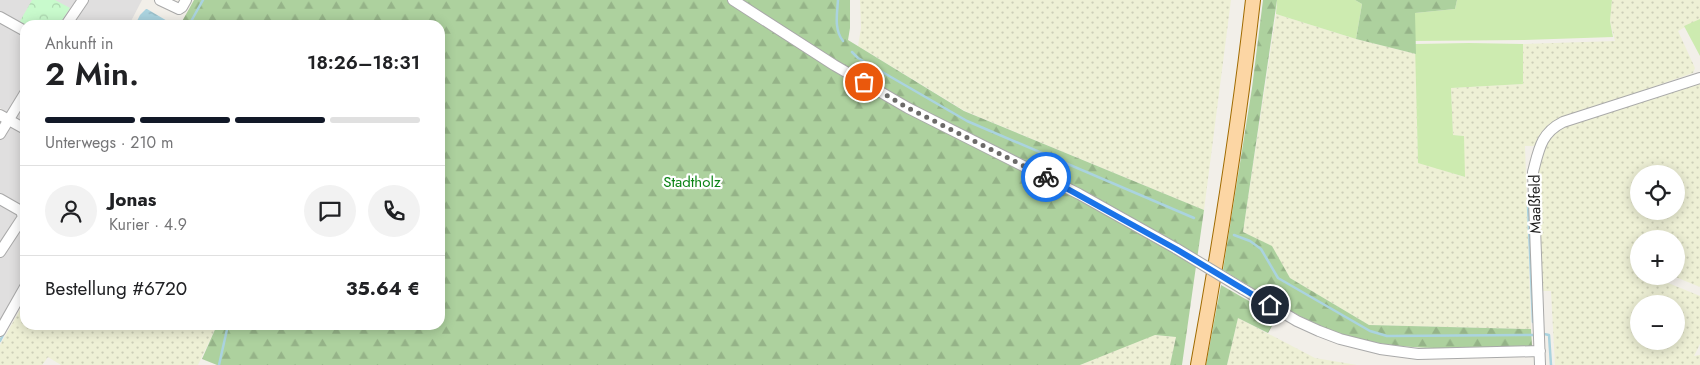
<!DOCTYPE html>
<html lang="de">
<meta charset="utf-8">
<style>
body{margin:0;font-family:Jost,sans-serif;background:#f2f2f2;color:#202124;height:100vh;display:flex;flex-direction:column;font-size:19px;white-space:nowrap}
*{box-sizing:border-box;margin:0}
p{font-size:16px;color:#757577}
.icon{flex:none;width:28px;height:28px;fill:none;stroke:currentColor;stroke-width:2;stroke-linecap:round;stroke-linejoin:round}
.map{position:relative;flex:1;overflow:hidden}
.drawer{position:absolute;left:20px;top:20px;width:425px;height:310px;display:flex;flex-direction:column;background:#fff;border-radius:15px;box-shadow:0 2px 12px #0003}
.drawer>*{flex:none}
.tools{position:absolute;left:1630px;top:165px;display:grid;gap:10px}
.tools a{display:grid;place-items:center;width:55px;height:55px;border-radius:50%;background:#fff;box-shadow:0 2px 12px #0003;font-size:25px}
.pin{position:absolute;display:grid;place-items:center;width:42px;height:42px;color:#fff;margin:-21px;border:2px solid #fff;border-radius:50%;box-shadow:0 1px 5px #0007}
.courier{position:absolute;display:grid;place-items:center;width:50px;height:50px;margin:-25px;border:4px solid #1a73e8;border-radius:50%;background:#fff;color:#222;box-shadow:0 1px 6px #0007}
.summary em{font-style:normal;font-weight:600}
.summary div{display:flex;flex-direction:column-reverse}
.summary{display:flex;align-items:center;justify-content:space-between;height:85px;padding:0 25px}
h1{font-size:32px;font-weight:600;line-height:38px}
.bar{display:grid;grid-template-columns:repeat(4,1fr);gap:8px 5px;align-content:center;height:60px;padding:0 25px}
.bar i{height:6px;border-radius:4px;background:#e0e0e0}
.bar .current{background:#111827}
.bar p{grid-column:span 4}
.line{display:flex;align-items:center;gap:12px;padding:0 25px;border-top:1px solid #e0e0e0}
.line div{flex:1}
.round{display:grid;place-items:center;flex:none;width:52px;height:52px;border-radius:26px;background:#f2f2f2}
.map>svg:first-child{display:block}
.residential{fill:#e0dfdf}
.farmland{fill:url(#farmland-dots);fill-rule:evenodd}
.grass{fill:#cdebb0}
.forest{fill:url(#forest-firs)}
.park{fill:url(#park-crowns)}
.water{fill:url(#water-ripples)}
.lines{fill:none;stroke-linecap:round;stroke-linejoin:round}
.stream{stroke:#aad3df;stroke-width:2.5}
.minor-casing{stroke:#a9a9a9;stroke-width:12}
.major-casing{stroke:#a06b00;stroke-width:16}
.minor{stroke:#fff;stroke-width:10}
.major{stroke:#fcd6a4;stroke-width:14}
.minor-bridge-casing{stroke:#a9a9a9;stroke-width:12;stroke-linecap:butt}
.minor-bridge{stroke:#fff;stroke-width:10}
.done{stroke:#6b6a68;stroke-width:5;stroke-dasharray:0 9}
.route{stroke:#1a73e8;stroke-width:6}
.labels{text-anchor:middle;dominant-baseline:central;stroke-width:4.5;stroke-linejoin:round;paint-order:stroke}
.park-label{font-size:15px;fill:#0c8416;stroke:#fff}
.street-label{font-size:15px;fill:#222;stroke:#fff}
</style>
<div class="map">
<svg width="1700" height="365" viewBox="0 0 1700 365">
<defs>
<pattern id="farmland-dots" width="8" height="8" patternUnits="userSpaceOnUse" patternTransform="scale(1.25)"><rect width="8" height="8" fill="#eef0d5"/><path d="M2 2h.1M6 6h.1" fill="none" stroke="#ccceb7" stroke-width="1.8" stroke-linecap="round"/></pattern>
<pattern id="forest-firs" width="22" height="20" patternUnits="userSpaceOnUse" patternTransform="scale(1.25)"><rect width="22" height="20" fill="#add19e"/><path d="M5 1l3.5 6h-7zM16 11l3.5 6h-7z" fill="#95b388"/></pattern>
<pattern id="park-crowns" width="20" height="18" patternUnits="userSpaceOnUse" patternTransform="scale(1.25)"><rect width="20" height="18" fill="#c8facc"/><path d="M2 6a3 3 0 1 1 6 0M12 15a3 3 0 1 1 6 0" fill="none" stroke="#acd6af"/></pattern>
<pattern id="water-ripples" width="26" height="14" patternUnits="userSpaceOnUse" patternTransform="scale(1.25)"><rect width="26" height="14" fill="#aad3df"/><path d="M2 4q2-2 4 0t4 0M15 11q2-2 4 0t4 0" fill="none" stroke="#92b5bf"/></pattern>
</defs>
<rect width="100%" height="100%" fill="#f2efe9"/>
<path class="residential" d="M 0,0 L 142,0 L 129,25 L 25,25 L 25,123 L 0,108 Z
M 0,121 L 25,135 L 25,280 L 0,324 Z"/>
<path class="farmland" d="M 860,0 L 1231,0 L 1204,210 L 965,111 L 858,46 L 861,28 Z
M 1612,0 L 1700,0 L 1700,19 L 1678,31 L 1695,68 L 1693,73 L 1586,110 L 1537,146 L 1525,146 L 1531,329 L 1369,325 L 1290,278 L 1271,246 L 1243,232 L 1276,14 L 1356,39 L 1416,54 L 1418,162 L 1464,177 L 1464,136 L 1453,135 L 1451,88 L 1522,84 L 1523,44 L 1615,41 L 1610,21 Z
M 1700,82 L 1700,287 L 1673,276 L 1676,276 L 1676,239 L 1639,239 L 1639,276 L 1651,276 L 1700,296 L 1700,344 L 1694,356 L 1700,355 L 1700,365 L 1555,365 L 1551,291 L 1543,291 L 1537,202 L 1537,173 L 1543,148 L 1555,131 L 1564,127 ZM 1639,174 L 1676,174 L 1676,211 L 1639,211 ZM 1639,304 L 1676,304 L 1676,341 L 1639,341 Z
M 25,301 L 25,325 L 217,325 L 198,365 L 61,365 L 48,357 L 42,365 L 0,365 L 0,345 Z
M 1238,318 L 1315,358 L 1357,365 L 1227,365 Z
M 1154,335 L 1176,337 L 1170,365 L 1080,365 Z"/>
<path class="grass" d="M 1277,0 L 1355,0 L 1362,4 L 1356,39 L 1276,14 Z
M 1457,0 L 1612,0 L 1610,21 L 1613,37 L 1523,40 L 1415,41 L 1415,13 L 1455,9 Z
M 1700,19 L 1700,56 L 1684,26 Z
M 1469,43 L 1523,44 L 1523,84 L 1451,88 L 1453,135 L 1464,136 L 1465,177 L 1418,163 L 1415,44 Z"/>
<path class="forest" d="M 194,0 L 850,0 L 850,28 L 848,40 L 964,111 L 1204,210 L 1182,365 L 1170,365 L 1176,337 L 1155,335 L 1080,365 L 217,365 L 202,359 L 217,325 L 440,325 L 440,25 L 180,25 Z
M 1263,0 L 1277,0 L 1243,232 L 1272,246 L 1290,278 L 1369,325 L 1531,329 L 1532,346 C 1461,348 1386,355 1320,326 C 1286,311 1255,289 1223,270 L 1252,88 Z
M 1355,0 L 1457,0 L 1455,9 L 1415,13 L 1416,54 L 1356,39 L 1362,4 Z
M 1221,285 L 1277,317 L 1268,333 L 1238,318 L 1227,365 L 1206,365 Z"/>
<path class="park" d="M 32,0 L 55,0 L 70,8 L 59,25 L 25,26 L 19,23 Z"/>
<path class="water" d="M 146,9 L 147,9 L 174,25 L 135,25 L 140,15 Z"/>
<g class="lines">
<path class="stream" d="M 838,0 C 837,14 834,30 843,41
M 189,25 L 203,0
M 852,52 L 858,58 L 967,121 L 1194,218
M 1528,205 L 1533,322
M 1234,235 L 1250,241 L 1261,249 L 1278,278 L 1370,331 L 1387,336 L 1533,335
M 1544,334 L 1549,335 L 1551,365
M 0,341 L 5,331
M 219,365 L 228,325"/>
<g class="minor-casing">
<path id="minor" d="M 160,0 L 179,9 L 182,7 L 186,0
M 733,0 L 834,65 L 908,108 L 1079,194 L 1177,249
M 0,17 L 25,31
M 66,25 L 83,0
M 0,115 L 25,129
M 0,134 L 25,93
M 0,199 L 21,211 L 23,217 L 0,252
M 1243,289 L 1297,321 L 1319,331 L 1340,339 L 1380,349 L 1418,354 L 1540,351
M 0,331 L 25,287
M 1540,365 L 1533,172 C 1539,149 1541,133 1563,122 L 1700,78"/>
</g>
<g class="major-casing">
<path id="major" d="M 1198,365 C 1220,244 1239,123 1253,0"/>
</g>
<use href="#minor" class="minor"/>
<use href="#major" class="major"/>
<g class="minor-bridge-casing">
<path id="minor-bridge" d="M 1177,249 L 1243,289"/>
</g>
<use href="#minor-bridge" class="minor-bridge"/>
</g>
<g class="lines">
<path class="done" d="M 864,82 L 908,108 L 1046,177"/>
<path class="route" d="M 1046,177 L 1176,249 L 1270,305"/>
</g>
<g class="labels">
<g class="park-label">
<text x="692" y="182">Stadtholz</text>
</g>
<g class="street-label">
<text transform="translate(1535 204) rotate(-91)">Maaßfeld</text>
</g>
</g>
</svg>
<div class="tools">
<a><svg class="icon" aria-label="locate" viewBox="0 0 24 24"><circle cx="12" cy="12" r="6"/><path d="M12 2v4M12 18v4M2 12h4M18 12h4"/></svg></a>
<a>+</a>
<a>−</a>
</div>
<div class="pin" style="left:864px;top:82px;background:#ea580c"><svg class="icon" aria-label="bag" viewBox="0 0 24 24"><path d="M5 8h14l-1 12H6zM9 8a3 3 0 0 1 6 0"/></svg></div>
<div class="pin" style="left:1270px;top:305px;background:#1f2937"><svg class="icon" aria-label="home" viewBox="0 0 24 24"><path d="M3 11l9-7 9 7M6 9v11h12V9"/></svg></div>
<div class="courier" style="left:1046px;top:177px"><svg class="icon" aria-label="bike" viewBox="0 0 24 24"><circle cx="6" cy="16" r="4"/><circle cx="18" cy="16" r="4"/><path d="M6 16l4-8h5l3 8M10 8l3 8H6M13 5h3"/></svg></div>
<section class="drawer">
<div class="summary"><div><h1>2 Min.</h1><p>Ankunft in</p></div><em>18:26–18:31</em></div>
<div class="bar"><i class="current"></i><i class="current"></i><i class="current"></i><i></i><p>Unterwegs · 210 m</p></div>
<div class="line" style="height:90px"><a class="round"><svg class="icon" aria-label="person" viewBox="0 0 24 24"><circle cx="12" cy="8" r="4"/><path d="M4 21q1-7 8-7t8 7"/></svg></a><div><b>Jonas</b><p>Kurier · 4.9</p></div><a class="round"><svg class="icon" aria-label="chat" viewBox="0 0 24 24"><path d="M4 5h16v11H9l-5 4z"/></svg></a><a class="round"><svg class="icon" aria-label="phone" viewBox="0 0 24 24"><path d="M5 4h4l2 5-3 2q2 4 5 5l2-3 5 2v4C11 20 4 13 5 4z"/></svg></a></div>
<div class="line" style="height:65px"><div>Bestellung #6720</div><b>35.64 €</b></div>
</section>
</div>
